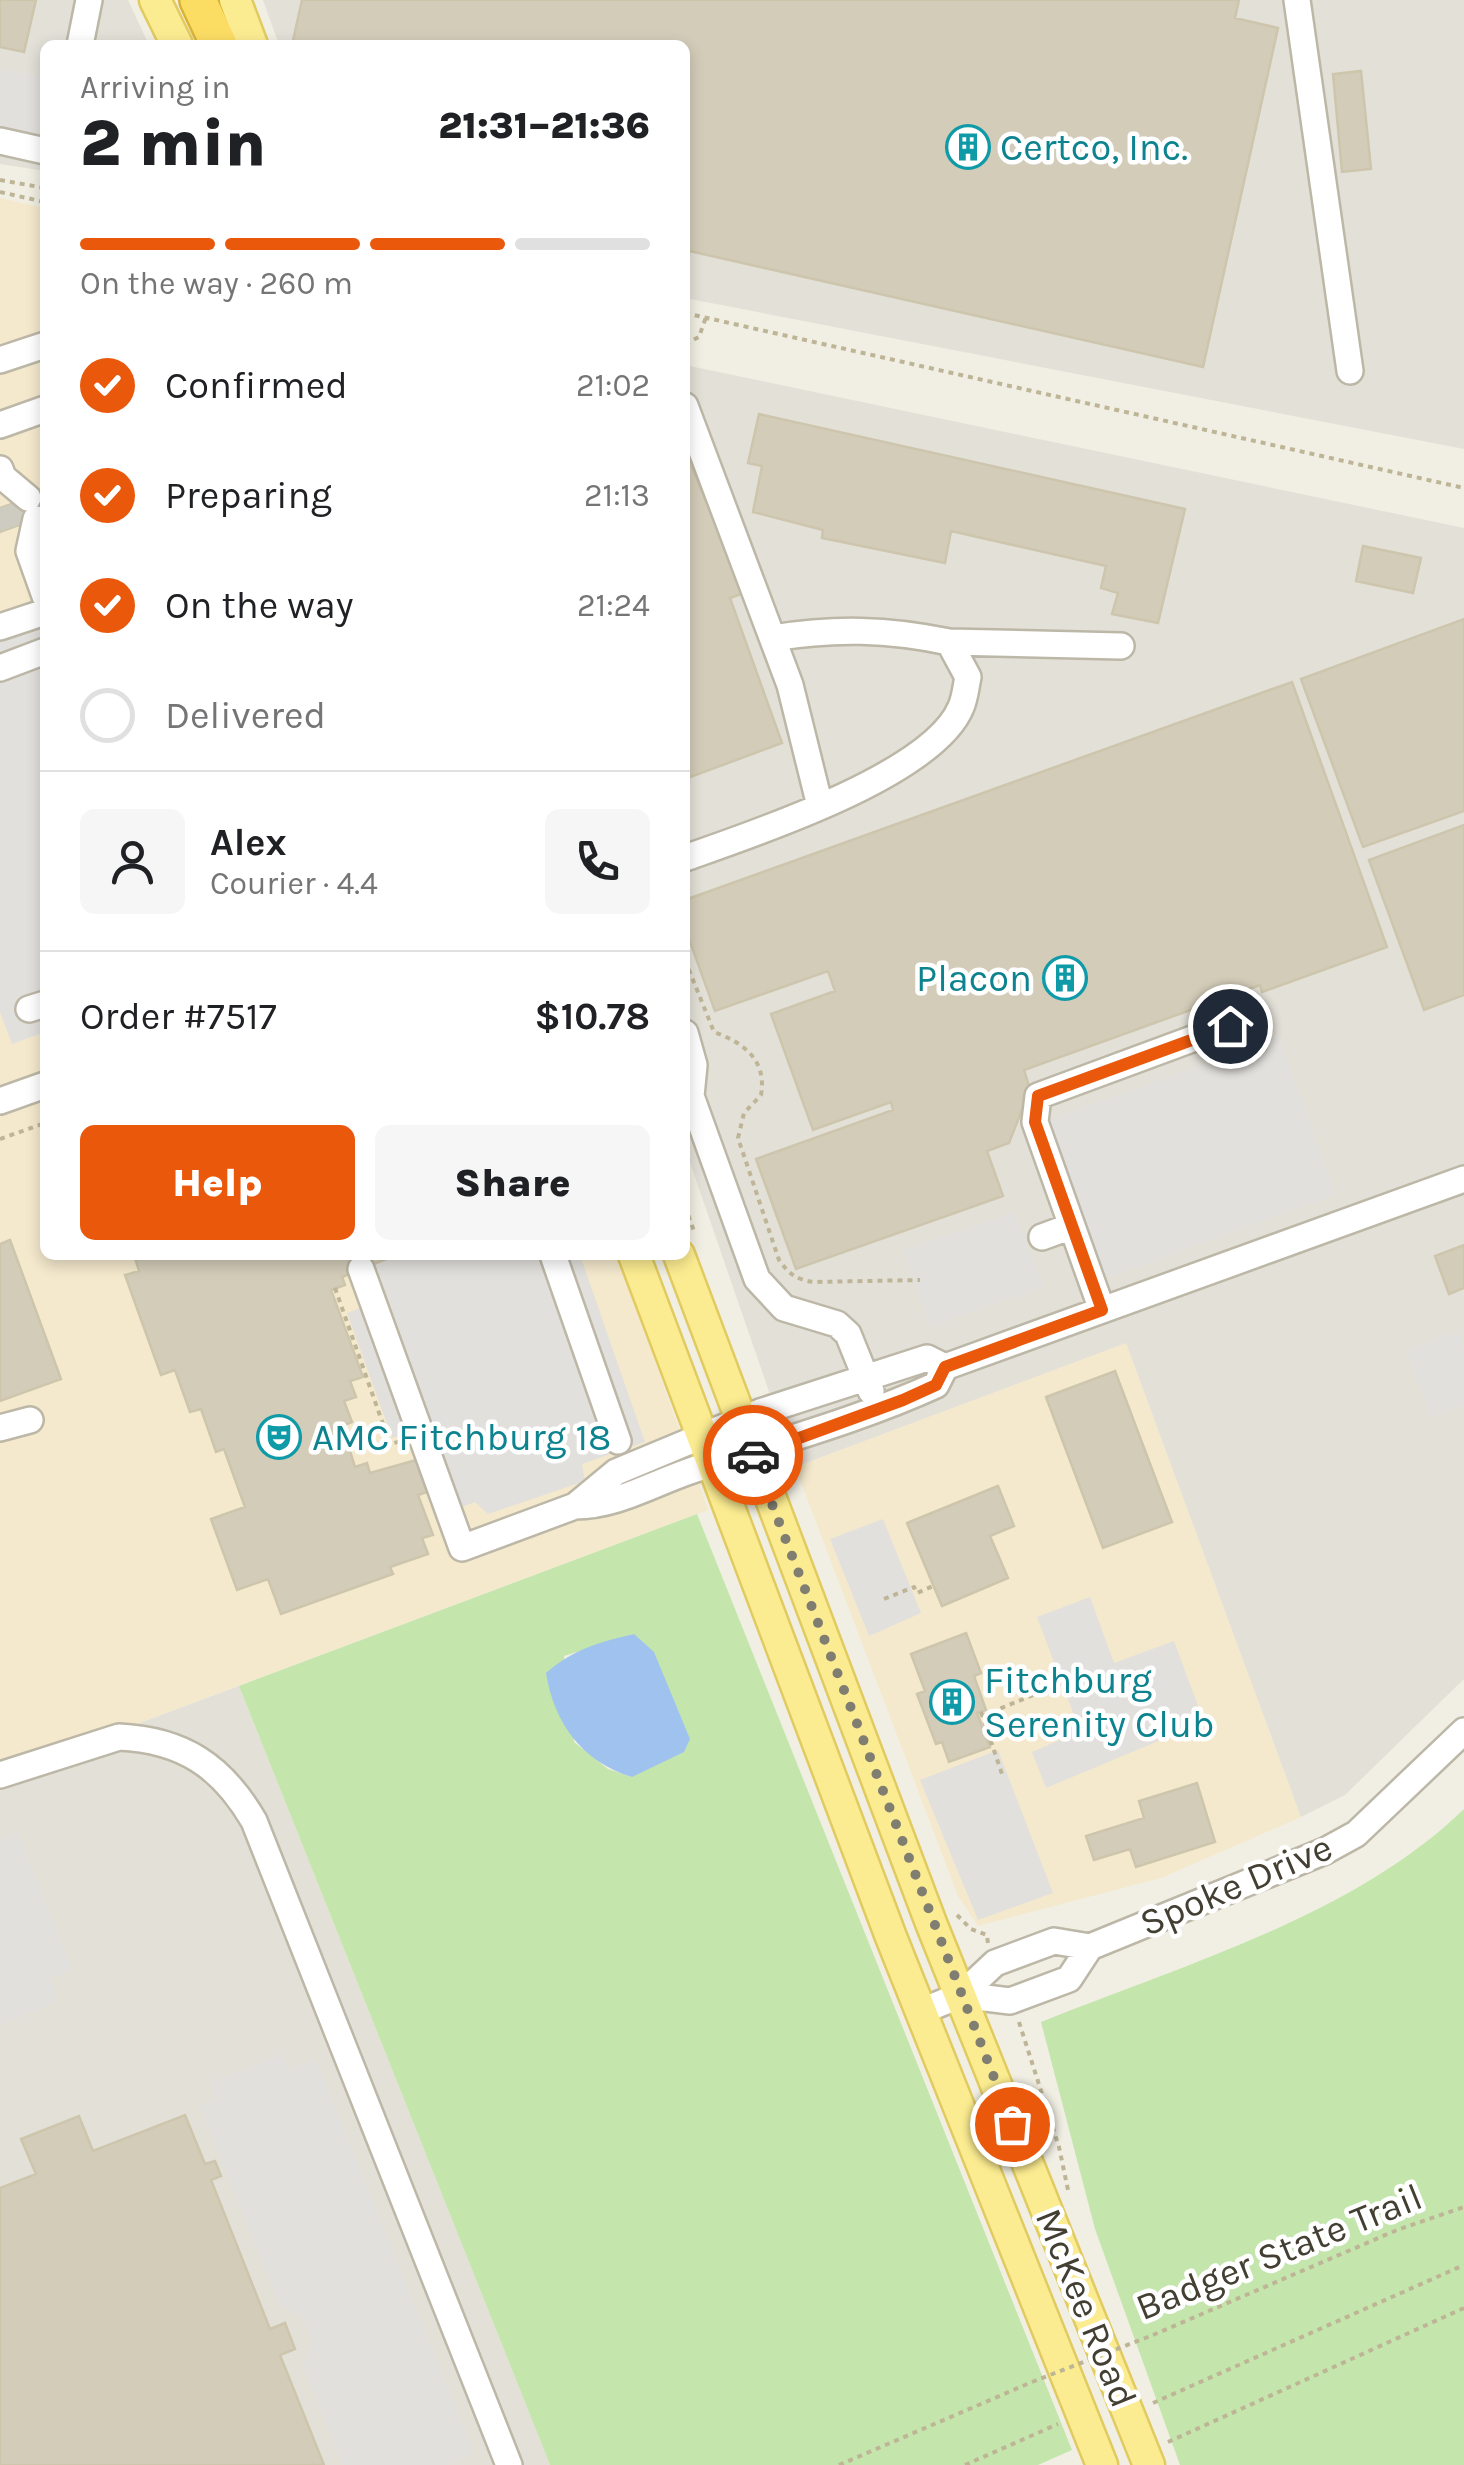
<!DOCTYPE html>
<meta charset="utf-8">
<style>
body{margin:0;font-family:Karla,sans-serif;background:#f6f6f6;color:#202124;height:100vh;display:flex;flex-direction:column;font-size:38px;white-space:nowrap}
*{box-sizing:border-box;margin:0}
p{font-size:32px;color:#757577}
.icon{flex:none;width:55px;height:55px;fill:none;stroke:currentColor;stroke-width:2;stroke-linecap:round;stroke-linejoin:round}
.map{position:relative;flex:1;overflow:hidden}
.panel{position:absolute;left:40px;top:40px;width:650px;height:1220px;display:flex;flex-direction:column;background:#fff;border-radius:15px;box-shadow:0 5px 15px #0003}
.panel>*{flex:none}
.pin{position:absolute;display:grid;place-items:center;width:85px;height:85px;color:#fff;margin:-42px;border:5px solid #fff;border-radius:50%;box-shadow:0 2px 10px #0007}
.courier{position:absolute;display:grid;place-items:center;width:100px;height:100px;margin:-50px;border:8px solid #ea580c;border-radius:50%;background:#fff;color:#222;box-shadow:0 2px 12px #0007}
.summary em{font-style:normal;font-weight:800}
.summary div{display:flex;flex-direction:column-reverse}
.summary{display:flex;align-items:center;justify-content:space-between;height:170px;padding:0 40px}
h1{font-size:65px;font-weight:800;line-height:75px}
.bar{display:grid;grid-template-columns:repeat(4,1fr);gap:15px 10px;align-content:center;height:120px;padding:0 40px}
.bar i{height:12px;border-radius:8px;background:#e0e0e0}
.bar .on{background:#ea580c}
.bar p{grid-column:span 4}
.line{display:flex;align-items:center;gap:25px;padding:0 40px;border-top:2px solid #e0e0e0}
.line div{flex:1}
.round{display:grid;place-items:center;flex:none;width:105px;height:105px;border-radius:15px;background:#f6f6f6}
ol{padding:0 40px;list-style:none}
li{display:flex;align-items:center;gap:30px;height:110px}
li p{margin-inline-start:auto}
li .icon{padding:10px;border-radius:50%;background:#ea580c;color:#fff;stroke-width:4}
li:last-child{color:#757577}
li i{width:55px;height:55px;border:5px solid #e0e0e0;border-radius:50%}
.action{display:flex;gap:20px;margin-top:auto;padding:20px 40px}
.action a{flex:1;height:115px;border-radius:15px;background:#ea580c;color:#fff;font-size:40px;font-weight:800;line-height:115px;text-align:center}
.action a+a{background:#f6f6f6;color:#202124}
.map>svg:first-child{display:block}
.commercial{fill:#f4e9cd}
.industrial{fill:#e3e0d8}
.green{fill:#c4e6ac;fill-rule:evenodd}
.parking{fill:#e2e0dc}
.water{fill:#9fc3ee}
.building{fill:#d3ccb9;stroke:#cdc5ac;stroke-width:2.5}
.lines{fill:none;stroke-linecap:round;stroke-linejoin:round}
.minor-tunnel{stroke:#ceccc0;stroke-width:25;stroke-dasharray:25 12;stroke-linecap:butt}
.minor-casing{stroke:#bcb7a6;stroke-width:30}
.major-casing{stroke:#e1cb61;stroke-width:35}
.highway-casing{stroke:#dab334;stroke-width:40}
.path{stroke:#beb597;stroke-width:4;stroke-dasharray:5 5;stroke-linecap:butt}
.minor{stroke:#fff;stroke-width:25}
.major{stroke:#fcec91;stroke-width:30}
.highway{stroke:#fbdd64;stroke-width:35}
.path-bridge{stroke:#beb597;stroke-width:4;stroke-dasharray:5 5;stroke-linecap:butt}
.done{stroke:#807d71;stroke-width:10;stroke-dasharray:0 18}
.route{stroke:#ea580c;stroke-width:12}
.labels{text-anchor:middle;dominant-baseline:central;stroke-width:9;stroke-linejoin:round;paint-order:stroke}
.culture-label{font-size:38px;fill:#0d838f;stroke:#fff;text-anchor:start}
.street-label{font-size:38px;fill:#433f33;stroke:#fff}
</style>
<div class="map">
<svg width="1464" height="2465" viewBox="0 0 1464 2465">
<rect width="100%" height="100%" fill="#f1efe3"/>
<path class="commercial" d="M 0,198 L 45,208 L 45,1255 L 617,1255 L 708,1510 L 0,1775 Z
M 1126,1343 L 1301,1817 L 1161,1878 L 978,1926 L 958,1896 L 795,1467 Z"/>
<path class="industrial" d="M 0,0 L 128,0 L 149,45 L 45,45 L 45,171 L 0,164 Z
M 263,0 L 1464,0 L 1464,449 L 685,298 L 685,45 L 279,45 Z
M 685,365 L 1464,528 L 1464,1679 L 1345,1795 L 1301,1817 L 1126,1343 L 795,1467 L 685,1148 Z
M 239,1686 L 550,2465 L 0,2465 L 0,1775 Z"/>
<path class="green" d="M 697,1514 L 1072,2450 L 1038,2465 L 550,2465 L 239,1686 ZM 634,1634 L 632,1777 L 608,1769 L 574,1742 L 564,1656 Z
M 1464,1809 L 1464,2465 L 1180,2465 L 1095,2229 L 1041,2022 C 1182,1965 1354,1916 1464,1809 Z"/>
<path class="parking" d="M 0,68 L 45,78 L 45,163 L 0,153 Z
M 45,621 L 45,1032 L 12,1044 L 0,1012 L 0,637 Z
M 1279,1037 L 1335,1195 L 1103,1279 L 1049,1120 Z
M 1014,1212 L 1044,1286 L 930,1327 L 903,1250 Z
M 372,1255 L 580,1255 L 645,1442 L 582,1464 L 585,1481 L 488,1514 L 475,1502 L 462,1507 Z
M 363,1307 L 407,1433 L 392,1438 L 347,1313 Z
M 1458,1332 L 1464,1349 L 1464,1406 L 1431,1418 L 1407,1350 Z
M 883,1519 L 921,1613 L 869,1636 L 830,1539 Z
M 1090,1597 L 1114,1663 L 1174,1641 L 1204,1722 L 1046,1788 L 1032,1752 L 1080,1731 L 1037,1617 Z
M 998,1750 L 1053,1893 L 978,1920 L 920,1780 Z
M 17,1832 L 71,1969 L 50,1979 L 57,2002 L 0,2025 L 0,1839 Z
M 283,2054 L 289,2070 L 315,2059 L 473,2453 L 448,2465 L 343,2465 L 303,2366 L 312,2343 L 308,2328 L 300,2315 L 279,2304 L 200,2107 L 216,2100 L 209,2083 Z"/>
<path class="water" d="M 634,1634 L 654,1652 L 690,1739 L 684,1752 L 632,1777 C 582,1762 554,1723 546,1673 C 573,1649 600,1642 634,1634 Z"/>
<path class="building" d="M 0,0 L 36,0 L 24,52 L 0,47 Z
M 302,0 L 1239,0 L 1235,18 L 1278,28 L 1203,367 L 685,250 L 685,45 L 292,45 Z
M 1361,71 L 1371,169 L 1342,172 L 1333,74 Z
M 759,414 L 1185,509 L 1158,623 L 1112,614 L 1118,593 L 1101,588 L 1106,566 L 951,531 L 945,563 L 822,538 L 823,530 L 753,512 L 762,466 L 748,463 Z
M 685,451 L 744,593 L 730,598 L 782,743 L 685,779 Z
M 34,496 L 41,517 L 0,532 L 0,508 Z
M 1363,546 L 1421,558 L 1413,593 L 1356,581 Z
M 1464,619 L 1464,811 L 1363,847 L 1301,679 Z
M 1292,682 L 1387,947 L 1262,992 L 1260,985 L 1024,1070 L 1030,1089 L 1009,1143 L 987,1151 L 1003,1196 L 796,1269 L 756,1159 L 893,1110 L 891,1102 L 813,1130 L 771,1014 L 835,991 L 828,971 L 715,1011 L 685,928 L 685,900 Z
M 1464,825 L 1464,995 L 1424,1010 L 1369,860 Z
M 10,1240 L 61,1379 L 0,1401 L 0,1244 Z
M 1464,1245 L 1464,1288 L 1449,1294 L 1435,1256 Z
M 134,1255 L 396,1255 L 342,1277 L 345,1285 L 331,1290 L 363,1377 L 350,1381 L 356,1397 L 344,1401 L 352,1422 L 342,1426 L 355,1467 L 367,1463 L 370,1473 L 416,1460 L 427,1492 L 418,1495 L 433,1535 L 422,1538 L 428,1554 L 390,1567 L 393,1574 L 281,1614 L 268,1579 L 237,1590 L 211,1519 L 245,1507 L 224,1449 L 216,1452 L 201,1409 L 190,1412 L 175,1370 L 161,1375 L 125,1275 L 139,1271 Z
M 1115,1371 L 1172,1522 L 1103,1548 L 1046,1397 Z
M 998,1486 L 1014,1526 L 990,1536 L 1008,1578 L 942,1606 L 907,1523 Z
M 966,1633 L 981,1673 L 974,1676 L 986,1710 L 977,1713 L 990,1747 L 949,1762 L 942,1742 L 936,1744 L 917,1694 L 925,1691 L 911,1654 Z
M 1197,1783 L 1215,1842 L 1136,1867 L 1130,1849 L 1094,1860 L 1086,1836 L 1144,1818 L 1139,1801 Z
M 185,2115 L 205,2164 L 215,2161 L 221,2176 L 211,2180 L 270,2329 L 285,2323 L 295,2349 L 280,2355 L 324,2465 L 0,2465 L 0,2188 L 36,2174 L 21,2139 L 79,2116 L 93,2151 Z"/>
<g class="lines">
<path class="minor-tunnel" d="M 6,506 L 13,527"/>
<g class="minor-casing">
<path id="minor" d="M 1297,0 L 1350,371
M 80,45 L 89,0
M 0,141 L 45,151
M 0,360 L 45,345
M 685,406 L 790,685 L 820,806
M 0,425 L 45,409
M 0,469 L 3,477 L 28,498
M 36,519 L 29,551 L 45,596
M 0,627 L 45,612
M 949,642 L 1121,646
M 0,668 L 45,651
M 685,858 C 753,834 933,775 961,707 C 965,698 966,686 968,677 L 949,642 C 888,629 834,628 773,638
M 29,1009 L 45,1004
M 685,1033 L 694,1065 L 691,1096 L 757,1279 L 784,1308 L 837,1324 L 848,1334 L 871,1391
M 0,1101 L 45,1085
M 1072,1226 L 1035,1122 L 1038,1096 L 1230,1025 L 1249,1032 L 1254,1042
M 1042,1237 L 1072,1226 L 1102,1310
M 553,1255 L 618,1441
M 361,1269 L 462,1548 L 575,1506 L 616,1472 L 760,1412 L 927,1358 L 945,1367
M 0,1428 L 30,1420
M 575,1506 C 616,1506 652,1484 690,1471 C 773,1443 857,1421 936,1385 L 945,1367 L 1464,1179
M 0,1775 L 119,1737 C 183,1740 222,1766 254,1821 L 509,2465
M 961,1995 L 1010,2001 L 1069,1979 L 1090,1947 L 1325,1851 L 1356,1834 L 1464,1731
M 922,2011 L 961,1995 L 995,1963 L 1054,1941 L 1090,1947"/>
</g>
<g class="major-casing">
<path id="major" d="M 155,0 L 177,45
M 235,0 L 252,45
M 634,1255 L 891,1937 L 1102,2465
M 679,1255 L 931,1923 L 1149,2465"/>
</g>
<g class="highway-casing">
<path id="highway" d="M 198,0 L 219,45"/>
</g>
<path class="path" d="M 0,180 L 45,188
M 0,192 L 45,202
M 685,313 L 1464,488
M 685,344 L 699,337 L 706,317
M 685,960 L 714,1032 C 744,1043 767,1060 761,1095 L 744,1113 L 738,1138 L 779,1260 C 789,1274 797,1280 814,1282 L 920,1280
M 0,1139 L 45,1123
M 685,1206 L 695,1234
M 335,1288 L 390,1444 L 402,1441
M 884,1599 L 914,1587 L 917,1593 L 933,1586
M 981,1712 L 1003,1777
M 982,1716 L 1089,1672
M 957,1915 L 971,1929 L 987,1935 L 988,1944
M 1019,2022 L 1059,2147 L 1068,2190
M 1153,2335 L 1397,2230 L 1464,2207
M 1153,2403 L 1464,2265
M 1168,2442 L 1464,2308
M 839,2465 L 1032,2382
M 965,2465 L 1058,2424"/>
<use href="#minor" class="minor"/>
<use href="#major" class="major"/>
<use href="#highway" class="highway"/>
<path class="path-bridge" d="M 1032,2382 L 1153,2335"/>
</g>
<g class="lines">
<path class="done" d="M 753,1455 L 1012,2124"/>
<path class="route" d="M 753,1455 L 903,1400 L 936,1385 L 945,1367 L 1102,1310 L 1035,1122 L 1038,1096 L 1230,1026"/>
</g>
<defs>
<g id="building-ring" transform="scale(2.25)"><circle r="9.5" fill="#fff" stroke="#0f9aa8" stroke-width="1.5"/><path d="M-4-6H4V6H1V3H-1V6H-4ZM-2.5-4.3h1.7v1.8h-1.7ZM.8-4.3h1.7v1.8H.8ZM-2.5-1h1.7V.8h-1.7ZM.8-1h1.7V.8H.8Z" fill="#0f9aa8"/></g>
<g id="theatre-ring" transform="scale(2.25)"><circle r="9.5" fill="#fff" stroke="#0f9aa8" stroke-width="1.5"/><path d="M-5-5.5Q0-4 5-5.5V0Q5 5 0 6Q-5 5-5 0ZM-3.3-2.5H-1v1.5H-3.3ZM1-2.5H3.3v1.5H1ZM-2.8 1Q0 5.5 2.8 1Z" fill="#0f9aa8"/></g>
</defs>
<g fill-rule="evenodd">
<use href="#building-ring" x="968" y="147"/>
<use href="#building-ring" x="1065" y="978"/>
<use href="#theatre-ring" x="279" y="1437"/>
<use href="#building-ring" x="952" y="1702"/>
</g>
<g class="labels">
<g class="culture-label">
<text x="1000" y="147">Certco, Inc.</text>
<text x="1032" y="978" text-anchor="end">Placon</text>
<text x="312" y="1437">AMC Fitchburg 18</text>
<text x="984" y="1680">Fitchburg<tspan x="984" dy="44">Serenity Club</tspan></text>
</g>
<g class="street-label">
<text transform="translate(1236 1885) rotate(-23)">Spoke Drive</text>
<text transform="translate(1279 2252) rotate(-22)">Badger State Trail</text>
<text transform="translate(1086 2308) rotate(68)">McKee Road</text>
</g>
</g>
</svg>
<div class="pin" style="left:1012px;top:2124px;background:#ea580c"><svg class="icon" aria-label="bag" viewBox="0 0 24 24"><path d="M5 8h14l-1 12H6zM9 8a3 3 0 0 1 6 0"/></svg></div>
<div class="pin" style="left:1230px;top:1026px;background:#1f2937"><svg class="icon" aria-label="home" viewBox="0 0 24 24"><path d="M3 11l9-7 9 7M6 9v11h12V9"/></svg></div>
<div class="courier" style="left:753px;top:1455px"><svg class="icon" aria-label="car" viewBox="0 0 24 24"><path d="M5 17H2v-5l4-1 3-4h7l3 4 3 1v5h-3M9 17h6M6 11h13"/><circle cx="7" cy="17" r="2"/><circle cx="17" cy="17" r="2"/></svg></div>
<section class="panel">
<div class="summary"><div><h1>2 min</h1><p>Arriving in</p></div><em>21:31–21:36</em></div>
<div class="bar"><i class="on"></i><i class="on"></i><i class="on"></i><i></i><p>On the way · 260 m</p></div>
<ol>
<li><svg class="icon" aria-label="check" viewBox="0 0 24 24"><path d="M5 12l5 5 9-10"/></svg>Confirmed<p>21:02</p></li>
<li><svg class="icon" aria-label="check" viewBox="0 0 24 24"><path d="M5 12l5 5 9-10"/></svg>Preparing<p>21:13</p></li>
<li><svg class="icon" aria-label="check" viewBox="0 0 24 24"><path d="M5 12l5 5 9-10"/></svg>On the way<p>21:24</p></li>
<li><i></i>Delivered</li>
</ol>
<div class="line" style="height:180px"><a class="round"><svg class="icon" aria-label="person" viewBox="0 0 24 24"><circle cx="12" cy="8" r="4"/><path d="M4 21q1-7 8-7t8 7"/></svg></a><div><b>Alex</b><p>Courier · 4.4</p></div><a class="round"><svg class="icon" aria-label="phone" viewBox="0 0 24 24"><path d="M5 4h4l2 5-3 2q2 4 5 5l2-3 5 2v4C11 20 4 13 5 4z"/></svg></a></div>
<div class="line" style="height:130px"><div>Order #7517</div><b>$10.78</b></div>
<div class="action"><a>Help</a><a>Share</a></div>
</section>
</div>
